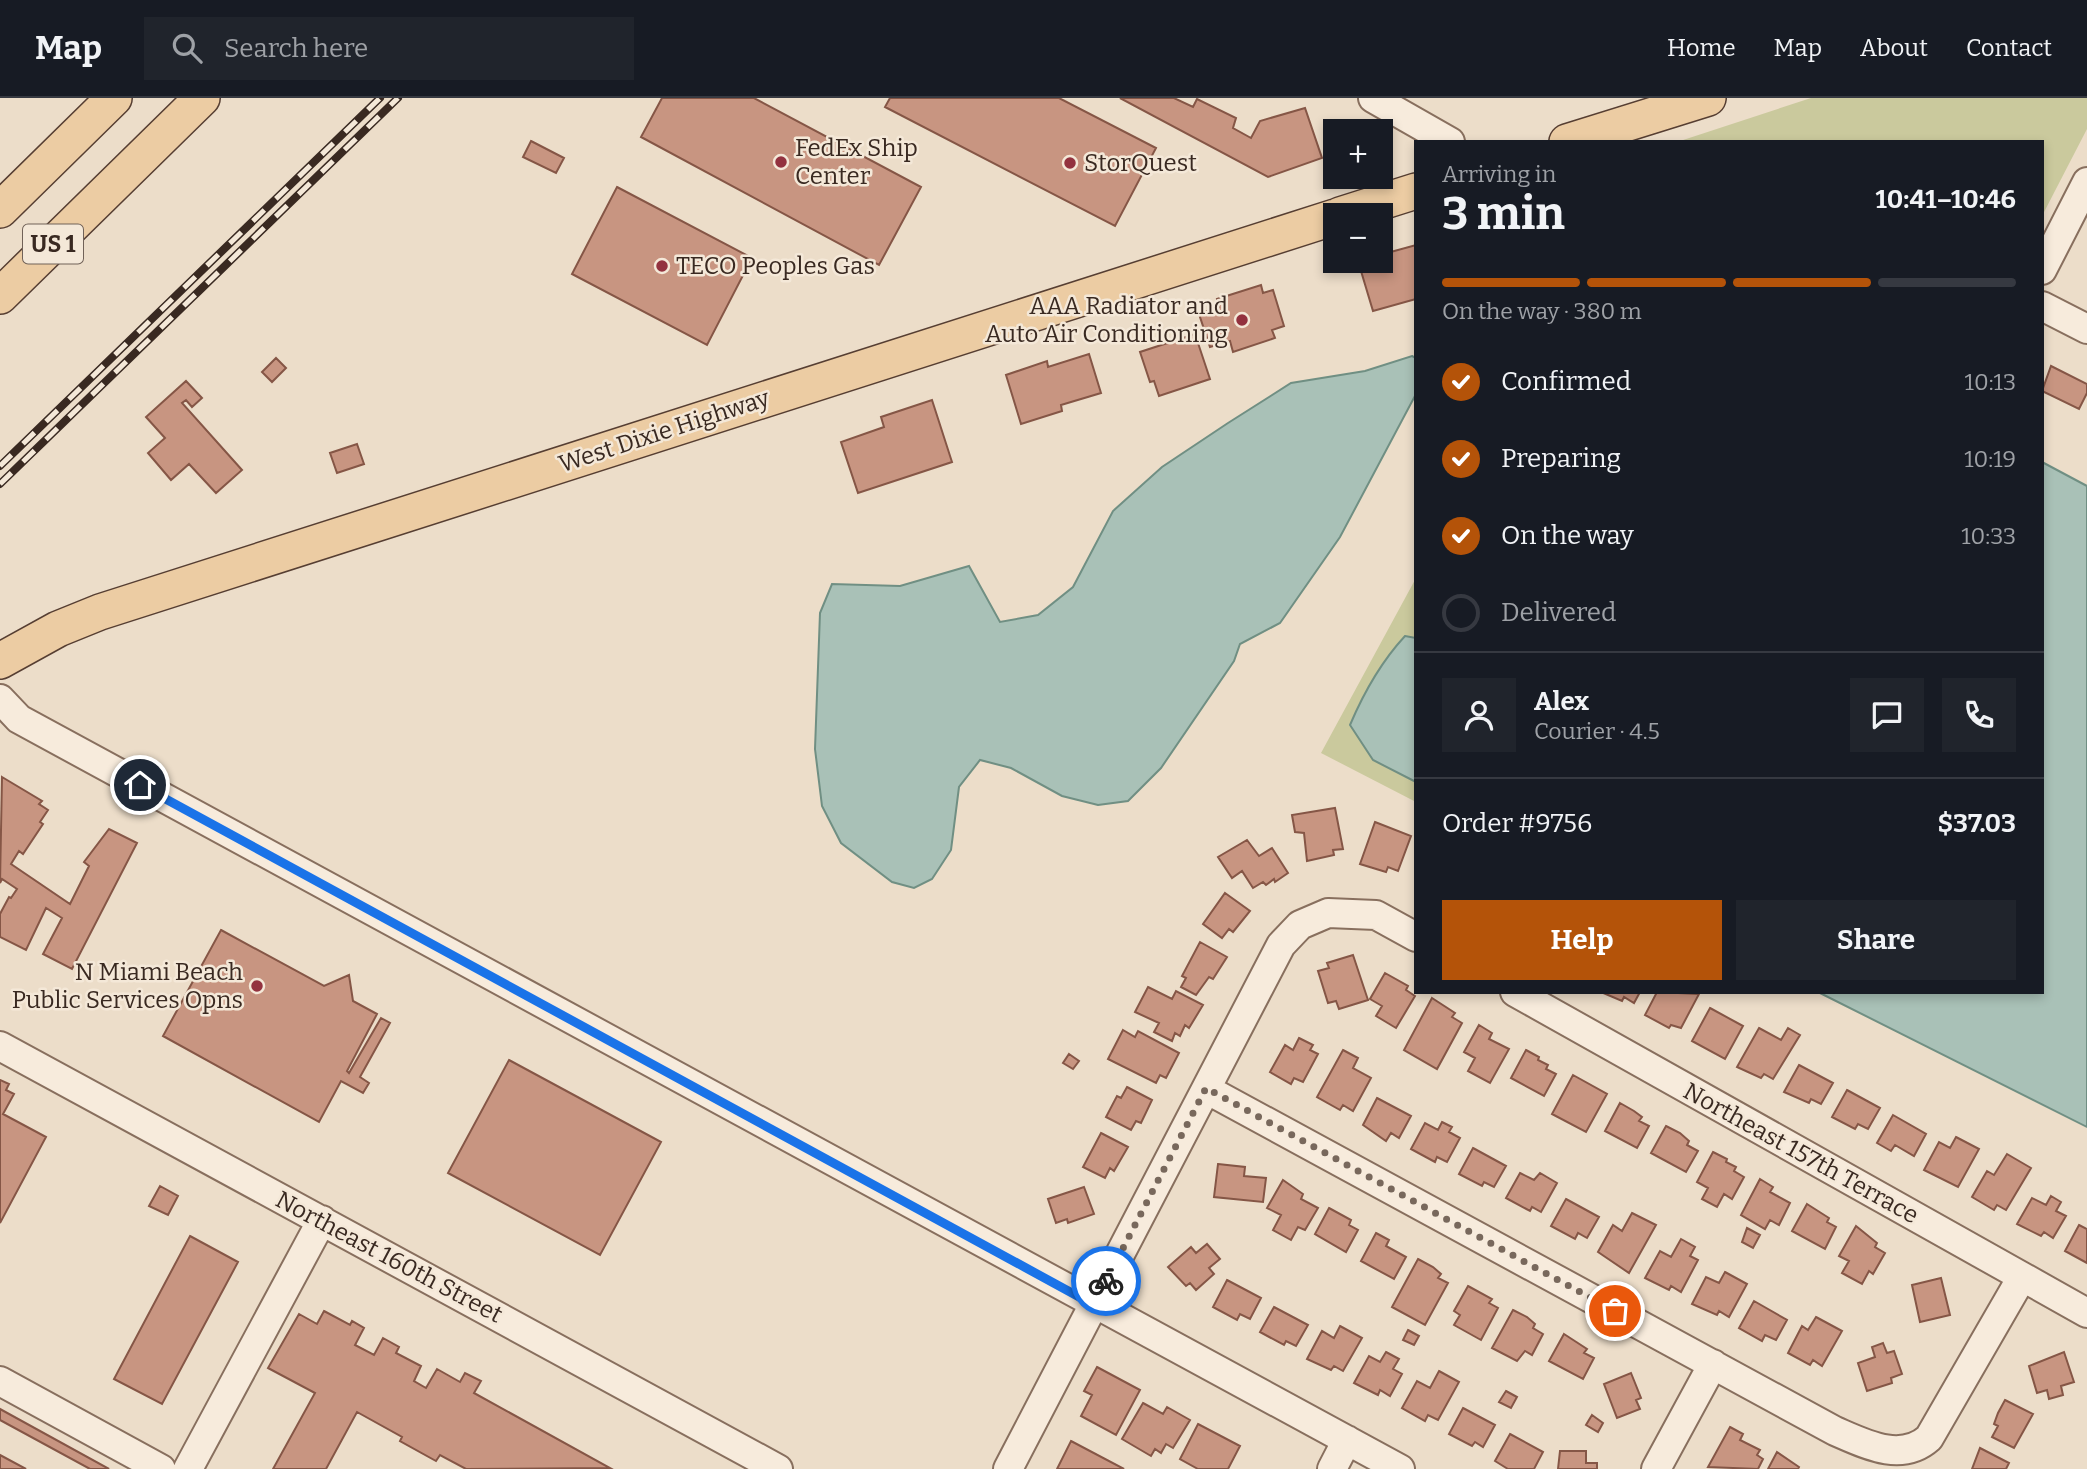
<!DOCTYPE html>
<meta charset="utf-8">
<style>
body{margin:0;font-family:Bitter,serif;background:#20242c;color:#f1f3f6;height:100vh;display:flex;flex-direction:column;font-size:26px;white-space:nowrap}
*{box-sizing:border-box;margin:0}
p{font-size:23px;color:#9ea1a6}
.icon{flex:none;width:38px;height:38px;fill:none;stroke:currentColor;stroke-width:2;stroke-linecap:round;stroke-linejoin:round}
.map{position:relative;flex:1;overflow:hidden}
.sheet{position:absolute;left:1414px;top:42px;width:630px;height:854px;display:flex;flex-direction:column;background:#171b24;border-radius:0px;box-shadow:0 4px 10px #0003}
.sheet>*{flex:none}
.buttons{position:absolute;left:1323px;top:21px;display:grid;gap:14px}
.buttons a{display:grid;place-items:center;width:70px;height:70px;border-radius:0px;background:#171b24;box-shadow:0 4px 10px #0003;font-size:35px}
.pin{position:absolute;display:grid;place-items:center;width:60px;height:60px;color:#fff;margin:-30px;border:4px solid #fff;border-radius:50%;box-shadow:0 2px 7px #0007}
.courier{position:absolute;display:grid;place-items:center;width:70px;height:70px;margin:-35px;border:5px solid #1a73e8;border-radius:50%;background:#fff;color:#222;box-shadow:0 2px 9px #0007}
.head em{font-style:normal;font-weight:700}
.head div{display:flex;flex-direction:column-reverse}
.head{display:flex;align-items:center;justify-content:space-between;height:119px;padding:0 28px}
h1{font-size:46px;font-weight:700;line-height:52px}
.bar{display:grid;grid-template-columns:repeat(4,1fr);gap:10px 7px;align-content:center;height:84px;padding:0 28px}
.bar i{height:9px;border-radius:5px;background:#363941}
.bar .on{background:#b45309}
.bar p{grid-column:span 4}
.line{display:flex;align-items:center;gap:18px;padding:0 28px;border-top:2px solid #363941}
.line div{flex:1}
.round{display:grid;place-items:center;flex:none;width:74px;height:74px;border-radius:0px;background:#20242c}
ol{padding:0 28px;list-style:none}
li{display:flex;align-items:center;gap:21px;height:77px}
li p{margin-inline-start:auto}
li .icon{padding:7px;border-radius:50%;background:#b45309;color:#fff;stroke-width:4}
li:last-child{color:#9ea1a6}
li i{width:38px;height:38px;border:4px solid #363941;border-radius:50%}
.primary-button{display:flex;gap:14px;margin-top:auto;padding:14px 28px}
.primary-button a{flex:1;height:80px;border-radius:0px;background:#b45309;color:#fff;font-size:28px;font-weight:700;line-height:80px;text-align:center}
.primary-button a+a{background:#20242c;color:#f1f3f6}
header{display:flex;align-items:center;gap:42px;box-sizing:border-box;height:98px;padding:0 35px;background:#171b24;border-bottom:2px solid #363941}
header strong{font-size:33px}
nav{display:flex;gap:38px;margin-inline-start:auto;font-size:24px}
.search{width:490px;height:63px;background:#20242c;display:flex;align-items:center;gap:18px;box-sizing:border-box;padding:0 24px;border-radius:0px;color:#9ea1a6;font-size:26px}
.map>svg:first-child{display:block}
.green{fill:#cac99d}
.water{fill:#a9c1b7;stroke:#708f83;stroke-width:2}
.building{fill:#c89581;stroke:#855646;stroke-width:2}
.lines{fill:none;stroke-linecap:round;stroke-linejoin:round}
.minor-casing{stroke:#886f5e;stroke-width:32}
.major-casing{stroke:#563e32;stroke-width:38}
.minor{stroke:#f7ebdc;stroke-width:28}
.major{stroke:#eccca3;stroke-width:35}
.rail-casing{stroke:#392921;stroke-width:8}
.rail{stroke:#f4e8d8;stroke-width:5;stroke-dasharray:16;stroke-linecap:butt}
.done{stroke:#78685c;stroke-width:7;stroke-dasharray:0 12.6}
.route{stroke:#1a73e8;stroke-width:9}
.poi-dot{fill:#93323f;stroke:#f4e8d8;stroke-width:2.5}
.labels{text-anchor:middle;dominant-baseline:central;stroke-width:5;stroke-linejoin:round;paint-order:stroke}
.shield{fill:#f4e8d8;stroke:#716258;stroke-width:2}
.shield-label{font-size:23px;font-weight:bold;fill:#392921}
.poi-label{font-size:24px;fill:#392921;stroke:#f4e8d8;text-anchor:start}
.street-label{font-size:24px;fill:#392921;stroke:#f4e8d8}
</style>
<header>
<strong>Map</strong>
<div class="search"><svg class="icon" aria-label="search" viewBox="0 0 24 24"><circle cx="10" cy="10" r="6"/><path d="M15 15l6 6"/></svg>Search here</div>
<nav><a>Home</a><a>Map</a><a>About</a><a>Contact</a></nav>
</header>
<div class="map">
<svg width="2087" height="1371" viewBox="0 0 2087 1371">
<rect width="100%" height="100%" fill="#ecddc9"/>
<path class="green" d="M 1811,0 L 2087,0 L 2087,31 L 2042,118 L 2042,44 L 1677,44 Z
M 1416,480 L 1416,704 L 1321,655 Z"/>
<path class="water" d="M 1412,258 L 1416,260 L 1416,296 L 1340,439 L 1280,525 L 1240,546 L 1234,563 L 1161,670 L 1128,703 L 1098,707 L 1062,698 L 1011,670 L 980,662 L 959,689 L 951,752 L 932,781 L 914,790 L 892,784 L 841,745 L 822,708 L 815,651 L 820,515 L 832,486 L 900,488 L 969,468 L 1000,524 L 1038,517 L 1073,489 L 1113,413 L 1162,369 L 1228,325 L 1291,285 L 1365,273 Z
M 2042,364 L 2087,388 L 2087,1029 L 1818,894 L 2042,894 Z
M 1405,538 L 1416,540 L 1416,684 L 1373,662 L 1350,627 C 1364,594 1380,565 1405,538 Z"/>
<path class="building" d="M 662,0 L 754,0 L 921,89 L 879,167 L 641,39 Z
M 890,0 L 1059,0 L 1156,50 L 1115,128 L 885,9 Z
M 1120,0 L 1174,0 L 1193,9 L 1197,1 L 1236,20 L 1233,30 L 1251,40 L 1260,23 L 1305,10 L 1322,60 L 1268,79 Z
M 531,43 L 564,60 L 556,75 L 523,59 Z
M 617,89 L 752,160 L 707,247 L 572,176 Z
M 1416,147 L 1416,201 L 1373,213 L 1358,163 L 1381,163 L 1381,150 L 1385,149 L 1387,155 Z
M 1261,187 L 1263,195 L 1273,192 L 1284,228 L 1272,232 L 1275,240 L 1233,254 L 1230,243 L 1210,249 L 1199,216 L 1219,209 L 1217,201 Z
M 1195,236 L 1210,281 L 1159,298 L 1154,283 L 1150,284 L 1140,254 Z
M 1089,256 L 1101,295 L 1061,307 L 1062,313 L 1021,326 L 1006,277 L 1047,263 L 1048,269 Z
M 276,260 L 286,270 L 272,284 L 262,274 Z
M 2051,268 L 2087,286 L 2087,295 L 2079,311 L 2042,293 Z
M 186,283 L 202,300 L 192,309 L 186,302 L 182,305 L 242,372 L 216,395 L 189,366 L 171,382 L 148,355 L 165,340 L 146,319 Z
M 932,302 L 952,364 L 858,395 L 841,344 L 884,329 L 881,319 Z
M 357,346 L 364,366 L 337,375 L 330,355 Z
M 2,679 L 42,703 L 39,706 L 48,712 L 40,724 L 43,726 L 23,756 L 19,753 L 11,766 L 70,806 L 89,768 L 84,764 L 109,731 L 137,745 L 72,871 L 43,856 L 62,820 L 46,810 L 26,852 L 0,839 L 0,816 L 9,799 L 11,800 L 17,791 L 2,781 L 0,785 Z
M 1335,710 L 1343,751 L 1333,752 L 1334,757 L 1307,763 L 1304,735 L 1295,734 L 1292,717 Z
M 1375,724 L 1411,738 L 1398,773 L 1388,769 L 1386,774 L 1360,766 Z
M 1247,742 L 1259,758 L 1272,750 L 1288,775 L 1275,784 L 1274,781 L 1266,787 L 1263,784 L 1253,790 L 1242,773 L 1232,780 L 1218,759 Z
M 1225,795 L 1250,813 L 1233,834 L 1229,831 L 1222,840 L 1203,826 Z
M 221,832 L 324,888 L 349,877 L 353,903 L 377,916 L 347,973 L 349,975 L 381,920 L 390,925 L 360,979 L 369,985 L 363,995 L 341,983 L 319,1024 L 163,938 Z
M 1200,844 L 1227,859 L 1213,881 L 1209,879 L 1196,897 L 1181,889 L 1186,880 L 1182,878 Z
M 1353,857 L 1368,902 L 1339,911 L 1336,903 L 1328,905 L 1318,873 L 1329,870 L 1327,865 Z
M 1385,875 L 1408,888 L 1406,892 L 1415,898 L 1396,930 L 1376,918 L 1382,908 L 1370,901 Z
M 1148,889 L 1172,901 L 1176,893 L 1203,907 L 1189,930 L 1185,927 L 1180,938 L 1175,935 L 1172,943 L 1154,934 L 1159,925 L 1135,914 Z
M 1601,894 L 1640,894 L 1634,905 L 1624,899 L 1622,903 Z
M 1657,894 L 1699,896 L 1681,930 L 1671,927 L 1669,930 L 1645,917 Z
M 1432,900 L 1455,915 L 1452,919 L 1462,925 L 1437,971 L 1404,952 Z
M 1710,910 L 1743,928 L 1725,961 L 1692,943 Z
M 1479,927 L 1492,935 L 1489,941 L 1509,951 L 1490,985 L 1468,973 L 1475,960 L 1464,954 Z
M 1759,930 L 1781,942 L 1788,930 L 1800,937 L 1773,981 L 1764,976 L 1761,980 L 1737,969 Z
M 1123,932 L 1135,939 L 1138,933 L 1179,955 L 1166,980 L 1160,977 L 1156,985 L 1108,961 Z
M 1299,940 L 1313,947 L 1310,952 L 1318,956 L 1303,984 L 1294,980 L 1291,986 L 1270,974 L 1285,947 L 1293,952 Z
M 1343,952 L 1358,960 L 1353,970 L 1371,980 L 1353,1013 L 1343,1007 L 1340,1012 L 1317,999 Z
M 1526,952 L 1539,959 L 1538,962 L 1548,967 L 1546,971 L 1556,976 L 1544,998 L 1511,980 Z
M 1069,956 L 1079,963 L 1073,971 L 1063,965 Z
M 509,962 L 661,1044 L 600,1157 L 448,1075 Z
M 1799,967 L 1833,985 L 1821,1006 L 1811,1001 L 1809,1005 L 1784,994 Z
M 1573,977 L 1607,996 L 1586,1034 L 1552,1016 Z
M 0,982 L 9,986 L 6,992 L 14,996 L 3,1016 L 46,1039 L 0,1125 Z
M 1127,989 L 1152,1002 L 1141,1025 L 1136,1023 L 1131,1032 L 1106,1019 L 1117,998 L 1121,1000 Z
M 1847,992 L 1880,1010 L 1868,1031 L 1858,1026 L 1855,1031 L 1832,1019 Z
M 1377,1000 L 1411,1018 L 1399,1040 L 1391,1035 L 1386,1043 L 1363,1027 Z
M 1620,1005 L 1634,1013 L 1642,1019 L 1639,1023 L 1649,1028 L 1637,1050 L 1605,1033 Z
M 1893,1017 L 1926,1036 L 1914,1058 L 1895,1047 L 1891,1053 L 1877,1045 Z
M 1442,1024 L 1452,1029 L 1449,1034 L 1460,1040 L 1447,1064 L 1437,1059 L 1435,1064 L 1411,1051 L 1425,1025 L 1438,1032 Z
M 1666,1028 L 1680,1035 L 1689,1043 L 1687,1047 L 1698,1053 L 1686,1074 L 1651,1055 Z
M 1101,1035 L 1128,1049 L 1114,1073 L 1110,1070 L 1105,1080 L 1083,1069 Z
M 1956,1039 L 1979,1051 L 1958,1089 L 1924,1072 L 1939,1044 L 1950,1050 Z
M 1473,1050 L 1506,1068 L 1494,1089 L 1484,1084 L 1482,1088 L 1459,1076 Z
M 1713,1054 L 1727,1061 L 1726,1064 L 1736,1069 L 1734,1073 L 1744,1079 L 1732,1101 L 1724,1096 L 1717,1109 L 1702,1101 L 1708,1090 L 1697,1084 Z
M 2007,1056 L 2031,1070 L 2006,1112 L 1997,1107 L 1994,1112 L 1972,1099 L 1987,1073 L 1994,1077 Z
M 1218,1066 L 1245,1069 L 1244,1078 L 1266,1080 L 1263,1104 L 1214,1099 Z
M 1520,1075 L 1534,1082 L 1540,1075 L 1557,1085 L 1541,1114 L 1532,1109 L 1530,1113 L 1506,1100 Z
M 1760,1081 L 1773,1089 L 1770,1094 L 1790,1105 L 1779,1127 L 1770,1122 L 1765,1131 L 1741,1117 Z
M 1283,1082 L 1303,1096 L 1301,1101 L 1318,1110 L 1305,1132 L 1298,1129 L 1291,1142 L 1273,1132 L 1281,1117 L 1267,1110 Z
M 160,1088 L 178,1098 L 168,1117 L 149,1108 Z
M 1084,1089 L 1094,1116 L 1068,1125 L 1067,1121 L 1056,1125 L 1048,1101 Z
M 2051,1098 L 2061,1104 L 2056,1113 L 2066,1118 L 2053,1140 L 2044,1134 L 2041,1138 L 2017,1126 L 2032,1100 L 2046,1107 Z
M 1566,1101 L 1599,1119 L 1587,1140 L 1578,1135 L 1575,1141 L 1551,1128 Z
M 1807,1106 L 1829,1120 L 1827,1124 L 1836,1129 L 1825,1151 L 1792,1133 Z
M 1329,1110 L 1351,1122 L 1349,1127 L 1358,1132 L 1346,1154 L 1315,1136 Z
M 1632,1115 L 1656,1127 L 1629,1175 L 1598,1154 L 1613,1127 L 1622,1133 Z
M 2079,1127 L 2087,1131 L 2087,1165 L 2065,1153 Z
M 1856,1128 L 1877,1145 L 1875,1149 L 1885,1155 L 1873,1176 L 1869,1173 L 1862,1186 L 1842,1175 L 1849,1163 L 1839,1158 Z
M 1747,1130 L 1760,1137 L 1753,1150 L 1742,1144 Z
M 1376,1135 L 1389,1142 L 1386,1148 L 1406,1159 L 1394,1181 L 1361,1163 Z
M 190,1138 L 238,1164 L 162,1306 L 114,1281 Z
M 1681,1141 L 1695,1149 L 1690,1158 L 1698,1162 L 1681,1194 L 1671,1188 L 1669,1192 L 1645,1180 L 1660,1153 L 1671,1159 Z
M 1207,1146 L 1220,1161 L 1209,1170 L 1214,1176 L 1196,1192 L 1190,1185 L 1186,1188 L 1168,1169 L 1191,1149 L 1196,1155 Z
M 1418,1161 L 1433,1169 L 1441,1176 L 1438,1180 L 1448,1185 L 1425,1227 L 1392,1209 Z
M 1725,1174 L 1747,1186 L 1729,1219 L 1719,1213 L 1717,1217 L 1692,1206 L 1706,1179 L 1719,1185 Z
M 1941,1180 L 1950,1217 L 1920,1224 L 1912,1187 Z
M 1227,1182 L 1261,1200 L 1250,1221 L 1240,1216 L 1237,1222 L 1213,1209 Z
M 1468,1188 L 1492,1201 L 1489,1205 L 1498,1210 L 1481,1242 L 1454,1227 L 1460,1217 L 1454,1213 Z
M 1754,1203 L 1787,1222 L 1776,1242 L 1765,1237 L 1762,1243 L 1739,1230 Z
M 1274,1209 L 1308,1227 L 1296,1248 L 1286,1243 L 1284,1247 L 1260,1234 Z
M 1513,1212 L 1527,1219 L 1535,1226 L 1533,1230 L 1543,1236 L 1532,1257 L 1525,1253 L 1517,1263 L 1492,1250 Z
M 324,1213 L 350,1227 L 352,1223 L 364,1230 L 355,1247 L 374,1257 L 383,1240 L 399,1249 L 396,1255 L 421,1268 L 414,1283 L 426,1290 L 437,1271 L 460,1284 L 465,1275 L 481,1283 L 474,1295 L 610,1370 L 466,1371 L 440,1357 L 436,1363 L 400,1343 L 402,1339 L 357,1314 L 326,1371 L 273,1371 L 315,1295 L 268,1270 L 299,1216 L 317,1226 Z
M 1816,1219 L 1842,1233 L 1822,1268 L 1813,1262 L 1810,1267 L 1788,1255 L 1802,1228 L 1808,1232 Z
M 1340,1228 L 1362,1240 L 1343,1273 L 1334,1268 L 1331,1272 L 1307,1261 L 1322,1233 L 1334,1240 Z
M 1408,1232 L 1419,1238 L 1414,1247 L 1403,1242 Z
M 1564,1236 L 1587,1251 L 1584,1255 L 1594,1260 L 1583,1281 L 1549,1263 Z
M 1883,1245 L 1887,1255 L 1894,1253 L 1902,1276 L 1891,1280 L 1892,1285 L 1867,1293 L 1858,1265 L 1875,1259 L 1872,1249 Z
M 1386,1254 L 1399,1261 L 1393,1271 L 1402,1276 L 1390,1298 L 1380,1292 L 1378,1297 L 1354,1285 L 1369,1258 L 1380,1264 Z
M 2064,1254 L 2074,1284 L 2061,1288 L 2063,1297 L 2049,1301 L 2047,1292 L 2037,1295 L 2029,1268 Z
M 1097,1269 L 1140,1292 L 1116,1337 L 1081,1318 L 1092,1297 L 1084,1293 Z
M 1439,1273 L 1459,1284 L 1438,1322 L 1428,1317 L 1425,1323 L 1402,1310 L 1417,1283 L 1430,1290 Z
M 1631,1275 L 1641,1300 L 1636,1302 L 1640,1311 L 1617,1320 L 1604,1286 Z
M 1506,1293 L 1517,1299 L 1511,1310 L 1499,1304 Z
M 2005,1302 L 2033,1316 L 2014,1350 L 1992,1339 L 1998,1328 L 1994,1326 L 1998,1315 Z
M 1143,1305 L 1163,1316 L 1167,1309 L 1190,1322 L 1173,1350 L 1166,1346 L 1161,1355 L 1155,1351 L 1151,1358 L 1122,1341 Z
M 1463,1310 L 1495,1327 L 1483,1349 L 1475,1344 L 1472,1348 L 1449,1336 Z
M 0,1311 L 109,1371 L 90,1371 L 0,1322 Z
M 1592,1317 L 1603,1325 L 1598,1334 L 1586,1327 Z
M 1198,1326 L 1240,1348 L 1228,1371 L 1198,1371 L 1180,1361 Z
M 1730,1329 L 1743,1336 L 1740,1342 L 1760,1352 L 1757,1357 L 1763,1361 L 1758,1371 L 1708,1369 Z
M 1510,1336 L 1543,1354 L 1534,1371 L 1508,1371 L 1495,1363 Z
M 1071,1343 L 1124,1371 L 1057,1371 Z
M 1980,1350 L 2009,1365 L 2006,1371 L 1972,1371 Z
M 1560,1353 L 1586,1353 L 1586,1365 L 1597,1365 L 1597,1371 L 1558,1371 Z
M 1777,1354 L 1799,1369 L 1798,1371 L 1768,1371 Z
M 0,1357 L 26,1371 L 0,1371 Z"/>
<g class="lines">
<g class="minor-casing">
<path id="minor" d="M 1373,0 L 1450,44
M 2042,172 L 2087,84
M 2042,208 L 2087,231
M 0,601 L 19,621 L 1400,1371
M 1515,894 L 2087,1215
M 0,948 L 778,1371
M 1206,991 L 1835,1333 C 1865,1346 1901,1365 1929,1340 L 2022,1179
M 0,1283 L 161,1371
M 188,1371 L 322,1122
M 1008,1371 L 1281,847 L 1300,827 L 1328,815 L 1376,817 L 1416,839
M 1332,1371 L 1347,1342
M 1656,1371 L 1713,1266"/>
</g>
<g class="major-casing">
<path id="major" d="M 1567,44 L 1708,0
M 0,112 L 114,0
M 1340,117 L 1416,93
M 0,198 L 202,0
M 0,563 L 58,531 L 100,514 L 1335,119"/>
</g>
<use href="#minor" class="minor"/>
<use href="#major" class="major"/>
<g class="rail-casing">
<path id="rail" d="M 0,368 L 380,0
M 0,386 L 398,0"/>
</g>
<use href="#rail" class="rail"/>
</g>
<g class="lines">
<path class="done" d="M 1106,1183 L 1206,990 L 1615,1213"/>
<path class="route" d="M 140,687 L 1094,1207 L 1106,1183"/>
</g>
<g class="poi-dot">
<circle cx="781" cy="64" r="7"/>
<circle cx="1070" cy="65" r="7"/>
<circle cx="662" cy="168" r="7"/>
<circle cx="1242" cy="222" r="7"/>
<circle cx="257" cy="888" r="7"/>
</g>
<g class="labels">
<rect class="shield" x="23" y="126.5" width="60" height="39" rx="5"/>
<g class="shield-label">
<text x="53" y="146">US 1</text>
</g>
<g class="poi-label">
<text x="795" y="50">FedEx Ship<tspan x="795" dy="28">Center</tspan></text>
<text x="1084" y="65">StorQuest</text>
<text x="676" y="168">TECO Peoples Gas</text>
<text x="1228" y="208" text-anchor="end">AAA Radiator and<tspan x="1228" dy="28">Auto Air Conditioning</tspan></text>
<text x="243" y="874" text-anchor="end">N Miami Beach<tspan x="243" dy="28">Public Services Opns</tspan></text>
</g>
<g class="street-label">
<text transform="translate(664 333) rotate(-18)">West Dixie Highway</text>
<text transform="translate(1801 1055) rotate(29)">Northeast 157th Terrace</text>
<text transform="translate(389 1159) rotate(28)">Northeast 160th Street</text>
</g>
</g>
</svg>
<div class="buttons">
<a>+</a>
<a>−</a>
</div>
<div class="pin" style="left:1615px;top:1213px;background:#ea580c"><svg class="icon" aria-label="bag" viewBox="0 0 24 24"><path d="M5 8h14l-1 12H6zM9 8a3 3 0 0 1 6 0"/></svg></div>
<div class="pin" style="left:140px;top:687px;background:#1f2937"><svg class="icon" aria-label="home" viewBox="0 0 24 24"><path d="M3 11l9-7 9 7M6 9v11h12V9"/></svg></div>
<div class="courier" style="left:1106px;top:1183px"><svg class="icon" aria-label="bike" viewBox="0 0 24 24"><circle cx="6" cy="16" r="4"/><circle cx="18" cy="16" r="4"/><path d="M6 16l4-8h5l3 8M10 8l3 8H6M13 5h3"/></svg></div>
<section class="sheet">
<div class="head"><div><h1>3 min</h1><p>Arriving in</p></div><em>10:41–10:46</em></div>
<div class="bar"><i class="on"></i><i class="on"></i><i class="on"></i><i></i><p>On the way · 380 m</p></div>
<ol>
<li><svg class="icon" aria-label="check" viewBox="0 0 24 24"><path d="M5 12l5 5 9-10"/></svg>Confirmed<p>10:13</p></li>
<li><svg class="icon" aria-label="check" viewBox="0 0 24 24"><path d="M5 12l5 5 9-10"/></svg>Preparing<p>10:19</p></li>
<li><svg class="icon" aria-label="check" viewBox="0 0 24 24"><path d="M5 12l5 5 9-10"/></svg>On the way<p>10:33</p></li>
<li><i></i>Delivered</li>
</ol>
<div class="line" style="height:126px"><a class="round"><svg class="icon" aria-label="person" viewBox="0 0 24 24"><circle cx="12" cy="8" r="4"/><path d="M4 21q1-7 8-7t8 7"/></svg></a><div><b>Alex</b><p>Courier · 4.5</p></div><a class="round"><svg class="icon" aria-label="chat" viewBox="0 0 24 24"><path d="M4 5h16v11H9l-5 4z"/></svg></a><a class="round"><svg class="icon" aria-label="phone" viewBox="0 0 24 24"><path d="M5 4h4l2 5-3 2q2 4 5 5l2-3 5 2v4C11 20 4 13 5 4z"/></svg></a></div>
<div class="line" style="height:91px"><div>Order #9756</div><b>$37.03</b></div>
<div class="primary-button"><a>Help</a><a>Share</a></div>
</section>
</div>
